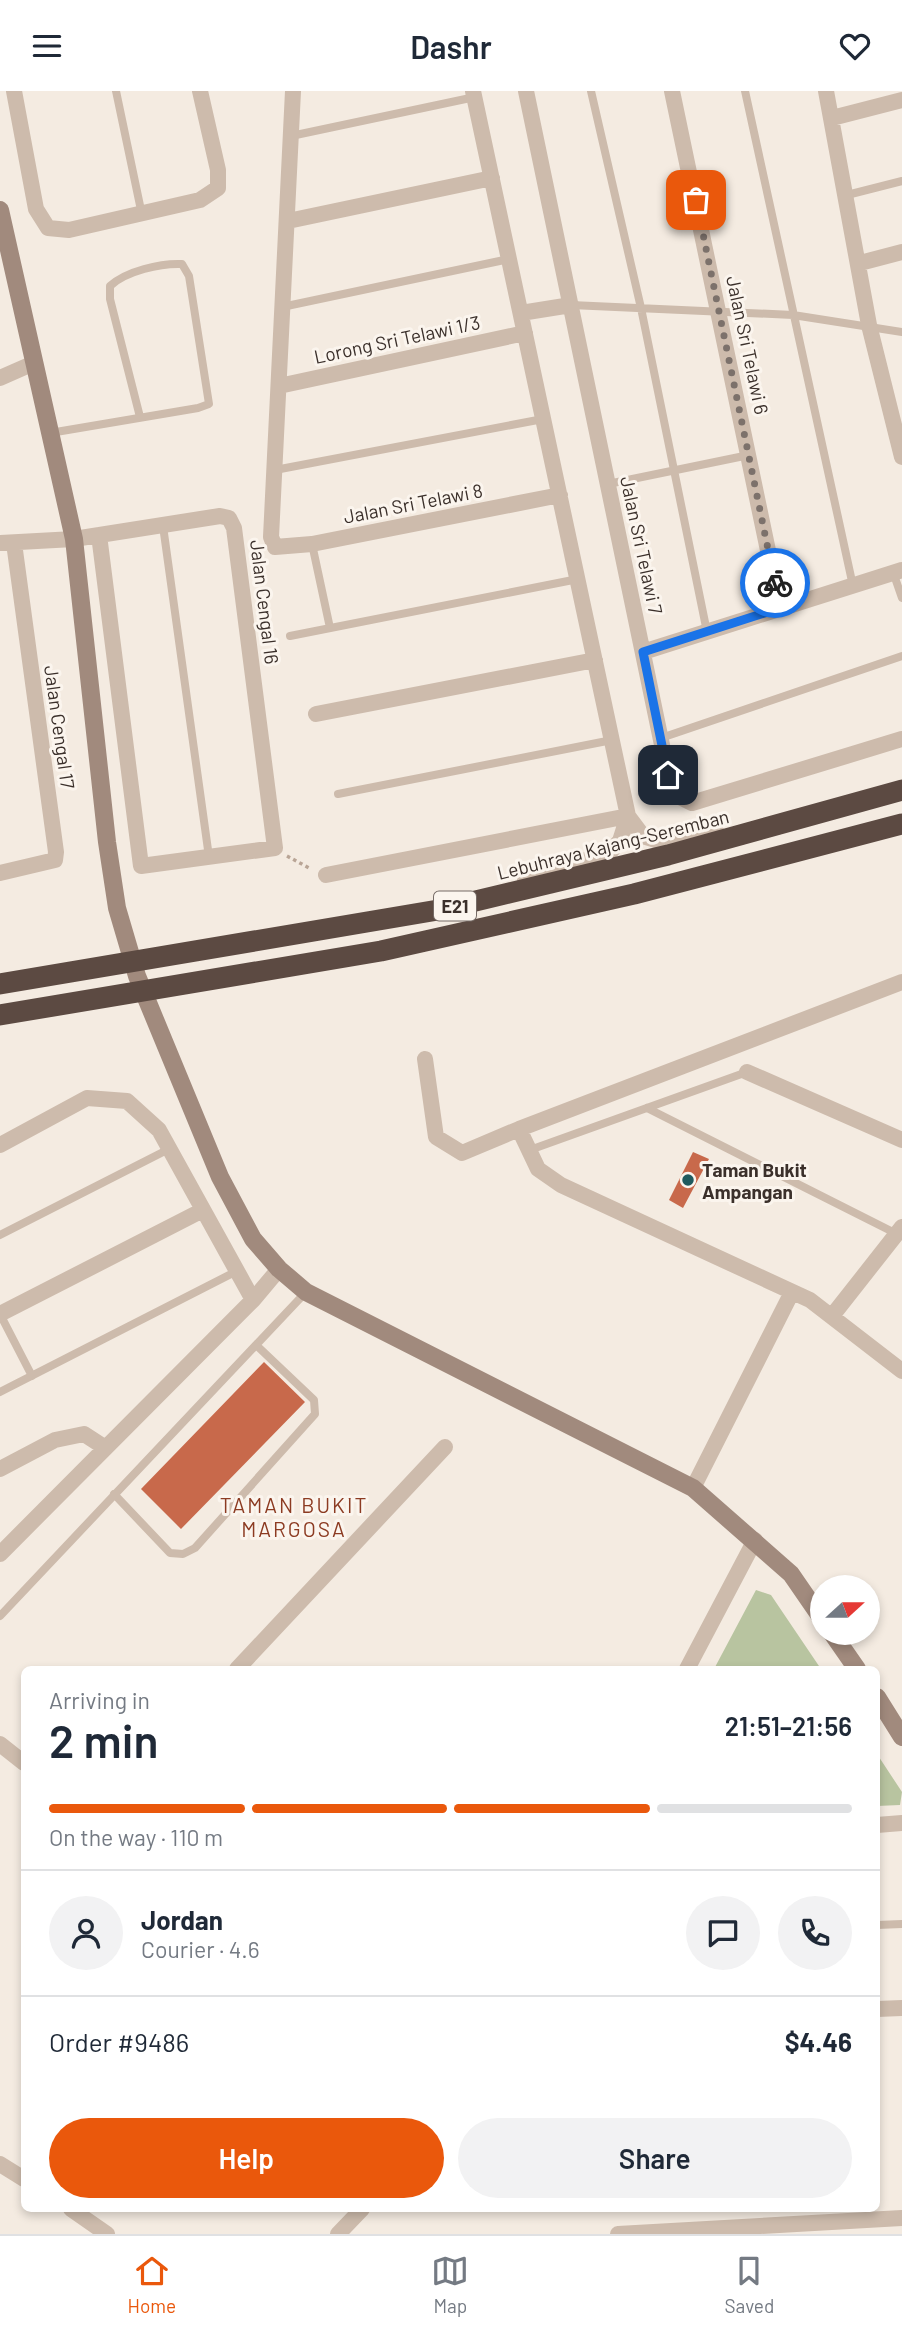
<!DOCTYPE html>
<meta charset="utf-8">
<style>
body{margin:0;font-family:Barlow,sans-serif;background:#f2f2f3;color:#1f2937;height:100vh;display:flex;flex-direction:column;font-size:26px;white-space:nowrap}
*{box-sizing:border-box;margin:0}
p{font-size:23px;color:#747a83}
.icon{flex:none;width:38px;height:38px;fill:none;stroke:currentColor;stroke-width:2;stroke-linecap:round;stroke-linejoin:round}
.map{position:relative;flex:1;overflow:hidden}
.panel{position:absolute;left:21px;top:1575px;width:859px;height:546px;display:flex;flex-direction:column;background:#fff;border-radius:10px;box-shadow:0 4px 10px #0003}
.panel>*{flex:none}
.needle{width:46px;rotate:69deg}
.fabs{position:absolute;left:810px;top:1484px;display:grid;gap:14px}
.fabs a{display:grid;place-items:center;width:70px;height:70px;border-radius:50%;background:#fff;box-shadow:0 4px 10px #0003;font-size:35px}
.pin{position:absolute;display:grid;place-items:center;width:60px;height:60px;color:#fff;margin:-30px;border-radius:14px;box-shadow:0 4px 10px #0006}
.courier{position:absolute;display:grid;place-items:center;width:70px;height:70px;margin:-35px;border:5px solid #1a73e8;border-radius:50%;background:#fff;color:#222;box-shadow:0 2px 9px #0007}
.overview em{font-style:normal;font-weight:600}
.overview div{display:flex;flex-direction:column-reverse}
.overview{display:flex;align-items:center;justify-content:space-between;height:119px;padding:0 28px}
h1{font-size:46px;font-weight:600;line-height:52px}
.bar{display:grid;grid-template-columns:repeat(4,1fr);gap:10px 7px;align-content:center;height:84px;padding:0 28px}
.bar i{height:9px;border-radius:5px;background:#e0e1e3}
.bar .on{background:#ea580c}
.bar p{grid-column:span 4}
.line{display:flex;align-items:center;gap:18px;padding:0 28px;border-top:2px solid #e0e1e3}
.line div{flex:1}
.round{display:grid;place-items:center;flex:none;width:74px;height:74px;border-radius:37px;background:#f2f2f3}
.primary-button{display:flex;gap:14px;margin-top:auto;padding:14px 28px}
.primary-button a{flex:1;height:80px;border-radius:42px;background:#ea580c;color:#fff;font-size:28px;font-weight:600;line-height:80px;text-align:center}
.primary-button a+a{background:#f2f2f3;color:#1f2937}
header{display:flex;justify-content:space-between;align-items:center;height:91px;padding:0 28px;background:#fff;font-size:32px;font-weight:600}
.tabs{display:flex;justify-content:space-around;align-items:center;height:98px;border-top:2px solid #e0e1e3;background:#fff;font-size:19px;color:#747a83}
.tabs a{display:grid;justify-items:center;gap:4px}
.tabs .on{color:#ea580c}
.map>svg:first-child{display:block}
.green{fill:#b8c4a0}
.building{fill:#c8694b}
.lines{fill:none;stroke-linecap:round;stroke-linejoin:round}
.path{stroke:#b9a596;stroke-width:3.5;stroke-dasharray:3.5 3.5;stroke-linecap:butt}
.lane{stroke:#cdbbac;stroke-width:8}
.street{stroke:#cdbbac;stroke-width:16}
.secondary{stroke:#a18a7d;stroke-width:18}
.highway{stroke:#5c4a42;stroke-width:21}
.done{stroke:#7c716b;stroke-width:7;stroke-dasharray:0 12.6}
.route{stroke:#1a73e8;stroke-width:9}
.poi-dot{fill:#1f5a5e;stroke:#fbf5ee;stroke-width:2.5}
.labels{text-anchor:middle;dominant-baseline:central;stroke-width:6;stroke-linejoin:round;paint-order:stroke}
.shield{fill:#fbf5ee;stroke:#756b66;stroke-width:2}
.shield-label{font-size:18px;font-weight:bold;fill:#3b302b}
.street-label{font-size:19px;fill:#3b302b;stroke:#fbf5ee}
.poi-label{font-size:19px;font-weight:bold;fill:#3b302b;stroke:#fbf5ee;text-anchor:start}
.neighbourhood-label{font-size:21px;letter-spacing:2px;fill:#8c3b22;stroke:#fbf5ee}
</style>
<header><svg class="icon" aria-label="menu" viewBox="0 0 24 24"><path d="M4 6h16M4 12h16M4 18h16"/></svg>Dashr<svg class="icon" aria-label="heart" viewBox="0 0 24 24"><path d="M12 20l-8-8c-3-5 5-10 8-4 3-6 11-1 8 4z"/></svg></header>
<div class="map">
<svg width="902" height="2143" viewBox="0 0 902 2143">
<rect width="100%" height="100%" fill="#f4ebe1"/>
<path class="green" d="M 756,1499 L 771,1504 L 821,1578 L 714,1578 Z
M 877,1663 L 902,1701 L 900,1714 L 877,1715 Z"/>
<path class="building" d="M 693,1061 L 709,1068 L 683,1117 L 669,1109 Z
M 264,1271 L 305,1311 L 181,1438 L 141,1398 Z"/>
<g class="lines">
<path class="path" d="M 287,765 L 311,778"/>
<path class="lane" d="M 116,0 L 142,124
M 591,0 L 641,217 L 707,541
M 745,0 L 853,495
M 291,45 L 475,6
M 847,104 L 902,90
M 571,214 L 793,224 L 902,241
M 282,216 L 509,168
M 50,342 L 198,317 L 209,313 L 189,185 L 182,173 C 161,172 126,180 110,195 L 110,208 L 140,326
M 275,379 L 543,328
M 608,393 L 749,364
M 163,435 L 209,766
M 312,453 L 330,537
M 893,481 L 902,507
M 290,545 L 578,488
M 661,647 L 902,565
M 338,703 L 612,649
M 647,1017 L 897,1143
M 527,1060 L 747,981
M 0,1144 L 169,1058
M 0,1223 L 32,1285
M 0,1301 L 237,1180
M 114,1403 L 170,1462 L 183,1463 L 195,1457 L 315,1323 L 314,1309 L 256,1254
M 0,1525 L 306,1201
M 877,1834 L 902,1833"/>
<path class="street" d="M 14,0 L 36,118 L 48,137 L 69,139 L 200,109 L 218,97 L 218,79 L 200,0
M 293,0 L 271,446 L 275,456 L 312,453 L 560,404
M 473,0 L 628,725 L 643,745 L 659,750 L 717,742
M 526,0 L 672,702 L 692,712 L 902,648
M 672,0 L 780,517
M 826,0 L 869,234 L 902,366
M 832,27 L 902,9
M 288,130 L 492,87
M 860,172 L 902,161
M 521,222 L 571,214
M 0,287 L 34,272
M 279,295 L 525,242
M 0,452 L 74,448 L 220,425 L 229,427 L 234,437 L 275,757 L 141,775 L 99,444
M 643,561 L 902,479
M 316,623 L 595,569
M 0,782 L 55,769 L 56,761 L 14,452
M 326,784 L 628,725
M 525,789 L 610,761 L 620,750 L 628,725
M 902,891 L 519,1038 L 538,1078 L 561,1094 L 810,1209 L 902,1280
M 425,968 L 436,1046 L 462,1062 L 519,1038
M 747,981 L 902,1049
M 0,1054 L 87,1007 L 127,1010 L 159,1039 L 253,1209
M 0,1223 L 203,1119
M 832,1225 L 902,1136
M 0,1378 L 55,1349 L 84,1343 L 104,1356
M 693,1397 L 792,1201
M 0,1463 L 253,1209 L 279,1178
M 237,1578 L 445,1356
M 687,1578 L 755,1449
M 0,1653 L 24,1672
M 877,1734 L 902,1732
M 877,1918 L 902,1917
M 0,2073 L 24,2088
M 71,2118 L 107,2143
M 338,2143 L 362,2118
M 618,2143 L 902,2127"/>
<path class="secondary" d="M 0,119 L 74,448 L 107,751 L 117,817 L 137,885 L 220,1086 L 253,1148 L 279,1178 L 306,1201 L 693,1397 L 791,1483 L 822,1528
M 832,1542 L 857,1578
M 877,1606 L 902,1646"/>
<path class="highway" d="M 0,893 L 438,819 L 668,764 L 902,699
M 0,924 L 381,860 L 634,803 L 902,733"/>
</g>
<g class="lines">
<path class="done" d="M 696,109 L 775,492"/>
<path class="route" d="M 668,684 L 643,561 L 780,517 L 775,492"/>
</g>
<circle class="poi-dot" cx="688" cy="1089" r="7"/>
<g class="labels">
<rect class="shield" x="434" y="800.5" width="42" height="29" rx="5"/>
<g class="shield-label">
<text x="455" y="815">E21</text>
</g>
<g class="street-label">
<text transform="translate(397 248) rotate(-12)">Lorong Sri Telawi 1/3</text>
<text transform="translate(748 254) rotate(78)">Jalan Sri Telawi 6</text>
<text transform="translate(413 412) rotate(-11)">Jalan Sri Telawi 8</text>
<text transform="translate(642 454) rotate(78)">Jalan Sri Telawi 7</text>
<text transform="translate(265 511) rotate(83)">Jalan Cengal 16</text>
<text transform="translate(60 636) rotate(82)">Jalan Cengal 17</text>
<text transform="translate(613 753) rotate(-14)">Lebuhraya Kajang-Seremban</text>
</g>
<g class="poi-label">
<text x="702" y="1078">Taman Bukit<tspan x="702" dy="22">Ampangan</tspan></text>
</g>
<g class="neighbourhood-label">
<text x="294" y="1413">TAMAN BUKIT<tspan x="294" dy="24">MARGOSA</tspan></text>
</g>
</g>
</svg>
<div class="fabs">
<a><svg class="needle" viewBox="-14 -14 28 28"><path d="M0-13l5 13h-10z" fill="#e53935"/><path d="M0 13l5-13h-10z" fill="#747a83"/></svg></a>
</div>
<div class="pin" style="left:696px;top:109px;background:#ea580c"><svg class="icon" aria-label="bag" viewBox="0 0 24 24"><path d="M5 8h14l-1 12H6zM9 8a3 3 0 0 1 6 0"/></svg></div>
<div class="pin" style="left:668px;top:684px;background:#1f2937"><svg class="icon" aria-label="home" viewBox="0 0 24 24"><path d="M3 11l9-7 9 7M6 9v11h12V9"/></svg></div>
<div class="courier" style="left:775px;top:492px"><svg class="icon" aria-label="bike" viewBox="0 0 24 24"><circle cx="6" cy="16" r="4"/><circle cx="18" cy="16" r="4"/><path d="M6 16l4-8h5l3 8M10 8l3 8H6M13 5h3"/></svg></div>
<section class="panel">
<div class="overview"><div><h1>2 min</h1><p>Arriving in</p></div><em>21:51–21:56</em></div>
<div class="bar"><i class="on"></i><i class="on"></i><i class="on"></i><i></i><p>On the way · 110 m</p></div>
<div class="line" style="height:126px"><a class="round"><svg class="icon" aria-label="person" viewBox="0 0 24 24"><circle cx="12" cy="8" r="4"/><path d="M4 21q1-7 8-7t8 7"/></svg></a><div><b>Jordan</b><p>Courier · 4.6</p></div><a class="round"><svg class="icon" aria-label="chat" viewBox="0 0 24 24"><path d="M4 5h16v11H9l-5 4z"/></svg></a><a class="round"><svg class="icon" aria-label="phone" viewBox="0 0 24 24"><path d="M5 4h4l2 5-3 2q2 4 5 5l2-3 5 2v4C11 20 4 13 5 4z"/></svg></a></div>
<div class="line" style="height:91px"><div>Order #9486</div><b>$4.46</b></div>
<div class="primary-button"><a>Help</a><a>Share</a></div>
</section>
</div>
<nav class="tabs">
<a class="on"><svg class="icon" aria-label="home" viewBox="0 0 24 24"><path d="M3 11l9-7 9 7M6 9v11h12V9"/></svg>Home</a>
<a><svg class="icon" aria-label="map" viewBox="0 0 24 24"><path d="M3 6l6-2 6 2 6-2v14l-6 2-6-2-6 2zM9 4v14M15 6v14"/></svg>Map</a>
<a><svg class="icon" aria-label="saved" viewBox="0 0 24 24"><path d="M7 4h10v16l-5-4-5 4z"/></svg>Saved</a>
</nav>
